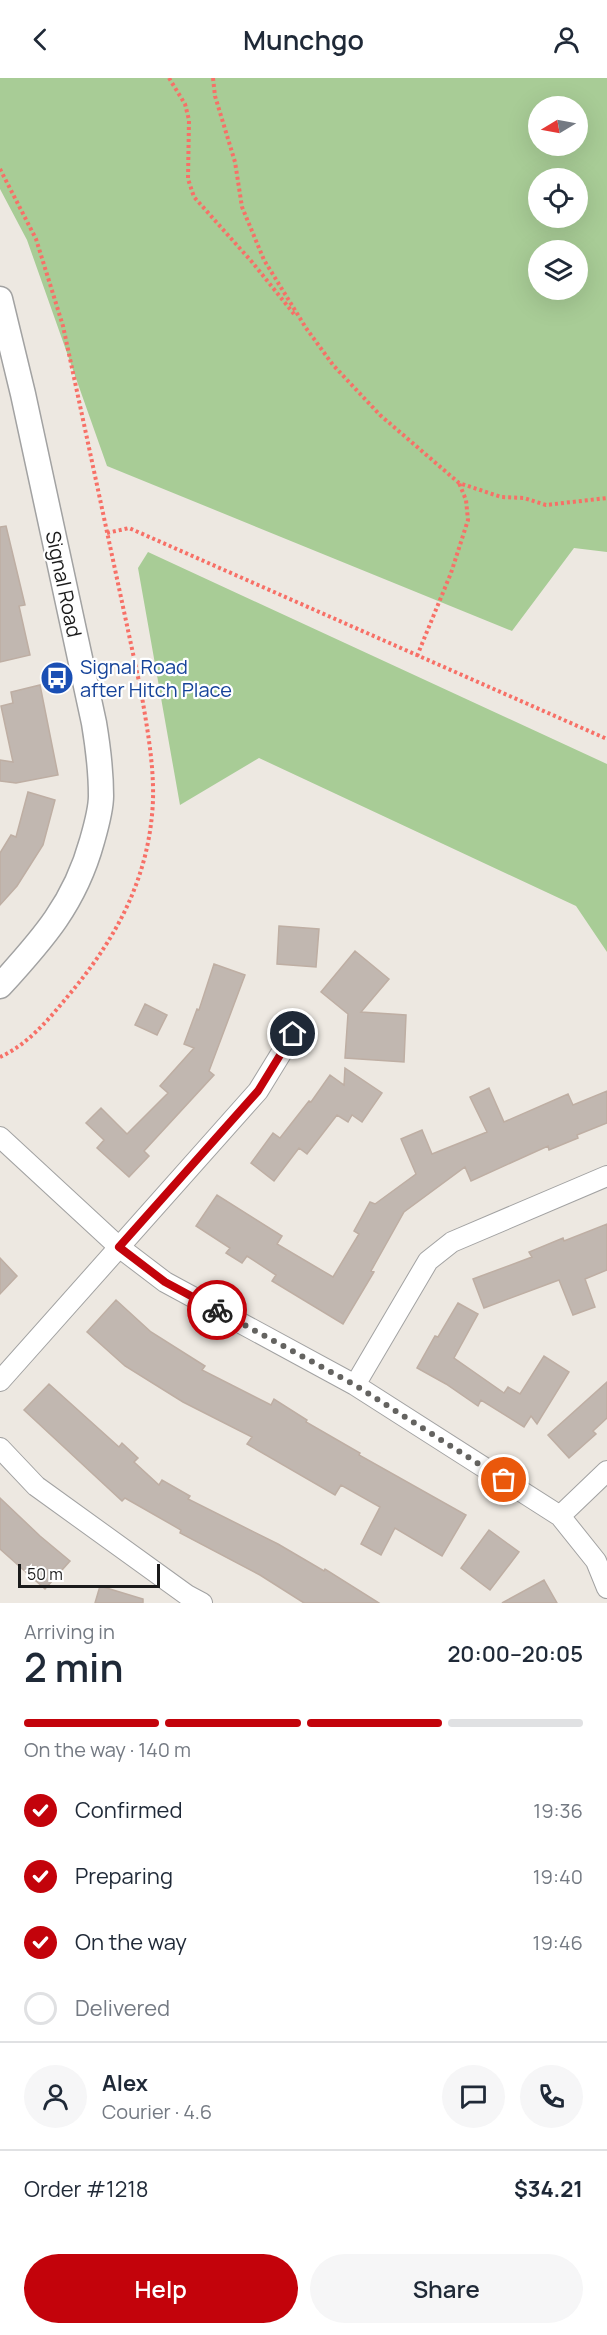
<!DOCTYPE html>
<meta charset="utf-8">
<style>
body{margin:0;font-family:Manrope,sans-serif;background:#f6f6f7;color:#1f2937;height:100vh;display:flex;flex-direction:column;font-size:22px;white-space:nowrap}
*{box-sizing:border-box;margin:0}
p{font-size:20px;color:#747a83}
.icon{flex:none;width:33px;height:33px;fill:none;stroke:currentColor;stroke-width:2;stroke-linecap:round;stroke-linejoin:round}
.map{position:relative;height:1525px;overflow:hidden}
.side{display:flex;flex-direction:column;background:#fff;flex:1}
.side>*{flex:none}
.needle{width:39px;rotate:260deg}
.controls{position:absolute;left:528px;top:18px;display:grid;gap:12px}
.controls a{display:grid;place-items:center;width:60px;height:60px;border-radius:50%;background:#fff;box-shadow:0 6px 24px #0002;font-size:30px}
.scale{position:absolute;left:18px;bottom:15px;width:142px;box-sizing:border-box;padding-left:6px;border:3px solid #1b1b1b;border-top:0;font-size:16px;line-height:21px;white-space:nowrap;color:#1b1b1b;-webkit-text-stroke:4px #fff;paint-order:stroke}
.pin{position:absolute;display:grid;place-items:center;width:51px;height:51px;color:#fff;margin:-26px;border:3px solid #fff;border-radius:50%;box-shadow:0 2px 6px #0007}
.courier{position:absolute;display:grid;place-items:center;width:60px;height:60px;margin:-30px;border:4px solid #c3030b;border-radius:50%;background:#fff;color:#222;box-shadow:0 2px 8px #0007}
.headline em{font-style:normal;font-weight:600}
.headline div{display:flex;flex-direction:column-reverse}
.headline{display:flex;align-items:center;justify-content:space-between;height:102px;padding:0 24px}
h1{font-size:39px;font-weight:600;line-height:45px}
.bar{display:grid;grid-template-columns:repeat(4,1fr);gap:9px 6px;align-content:center;height:72px;padding:0 24px}
.bar i{height:8px;border-radius:4px;background:#e0e1e3}
.bar .selected{background:#c3030b}
.bar p{grid-column:span 4}
.line{display:flex;align-items:center;gap:15px;padding:0 24px;border-top:2px solid #e0e1e3}
.line div{flex:1}
.round{display:grid;place-items:center;flex:none;width:63px;height:63px;border-radius:32px;background:#f6f6f7}
ol{padding:0 24px;list-style:none}
li{display:flex;align-items:center;gap:18px;height:66px}
li p{margin-inline-start:auto}
li .icon{padding:6px;border-radius:50%;background:#c3030b;color:#fff;stroke-width:4}
li:last-child{color:#747a83}
li i{width:33px;height:33px;border:3px solid #e0e1e3;border-radius:50%}
.button{display:flex;gap:12px;margin-top:auto;padding:12px 24px}
.button a{flex:1;height:69px;border-radius:36px;background:#c3030b;color:#fff;font-size:24px;font-weight:600;line-height:69px;text-align:center}
.button a+a{background:#f6f6f7;color:#1f2937}
header{display:flex;justify-content:space-between;align-items:center;height:78px;padding:0 24px;background:#fff;font-size:27px;font-weight:600}
.map>svg:first-child{display:block}
.forest{fill:#a8cc96;fill-rule:evenodd}
.building{fill:#c1b7b0;stroke:#beaea3;stroke-width:1.5}
.lines{fill:none;stroke-linecap:round;stroke-linejoin:round}
.minor-casing{stroke:#a2a2a2;stroke-width:22}
.tertiary-casing{stroke:#a2a2a2;stroke-width:27}
.path{stroke:#f77067;stroke-width:4;stroke-dasharray:3 3;stroke-linecap:butt}
.minor{stroke:#fff;stroke-width:20}
.tertiary{stroke:#fff;stroke-width:24}
.done{stroke:#646360;stroke-width:6;stroke-dasharray:0 10.8}
.route{stroke:#c3030b;stroke-width:8}
.labels{text-anchor:middle;dominant-baseline:central;stroke-width:4.5;stroke-linejoin:round;paint-order:stroke}
.street-label{font-size:20px;fill:#1b1b1b;stroke:#fff}
.transit-label{font-size:20px;fill:#164399;stroke:#fff;text-anchor:start}
</style>
<header><svg class="icon" aria-label="back" viewBox="0 0 24 24"><path d="M15 5l-7 7 7 7"/></svg>Munchgo<svg class="icon" aria-label="person" viewBox="0 0 24 24"><circle cx="12" cy="8" r="4"/><path d="M4 21q1-7 8-7t8 7"/></svg></header>
<div class="map">
<svg width="607" height="1525" viewBox="0 0 607 1525">
<rect width="100%" height="100%" fill="#ede8e1"/>
<path class="forest" d="M 0,0 L 607,0 L 607,474 L 574,470 L 512,553 L 107,388 L 27,162 L 0,111 ZM 538,28 L 578,28 L 578,68 L 538,68 ZM 538,100 L 578,100 L 578,140 L 538,140 ZM 538,172 L 578,172 L 578,212 L 538,212 Z
M 148,474 L 607,686 L 607,874 L 576,828 L 259,680 L 180,727 L 138,490 Z"/>
<path class="building" d="M 6,448 L 25,527 L 19,528 L 30,577 L 0,584 L 0,449 Z
M 40,607 L 58,697 L 16,705 L 0,703 L 0,682 L 13,684 L 1,628 L 13,625 L 11,614 Z
M 28,714 L 55,722 L 43,767 L 17,808 L 0,827 L 0,775 L 11,757 L 16,759 Z
M 279,848 L 319,851 L 316,889 L 277,886 Z
M 355,873 L 389,901 L 361,934 L 406,937 L 404,984 L 345,980 L 348,936 L 321,914 Z
M 214,886 L 245,897 L 209,993 L 214,997 L 144,1073 L 149,1078 L 129,1099 L 97,1070 L 104,1062 L 86,1045 L 101,1030 L 127,1056 L 168,1015 L 160,1008 L 194,970 L 184,966 L 197,931 L 199,932 Z
M 145,926 L 167,937 L 157,957 L 135,947 Z
M 345,990 L 382,1015 L 362,1044 L 352,1037 L 348,1044 L 337,1037 L 307,1076 L 299,1070 L 274,1103 L 251,1085 L 273,1055 L 280,1060 L 309,1023 L 311,1024 L 330,997 L 344,1007 Z
M 489,1010 L 504,1044 L 568,1016 L 573,1027 L 607,1013 L 607,1045 L 577,1057 L 578,1060 L 549,1072 L 548,1068 L 471,1103 L 465,1089 L 404,1134 L 371,1193 L 374,1194 L 343,1246 L 272,1203 L 276,1197 L 247,1178 L 242,1185 L 226,1175 L 230,1170 L 196,1148 L 217,1117 L 282,1158 L 277,1166 L 333,1199 L 359,1156 L 354,1153 L 370,1124 L 375,1126 L 416,1096 L 401,1061 L 422,1052 L 432,1076 L 487,1054 L 470,1019 Z
M 607,1146 L 607,1192 L 585,1201 L 595,1229 L 573,1237 L 559,1202 L 484,1230 L 473,1201 L 532,1179 L 529,1174 L 563,1160 L 564,1163 Z
M 0,1180 L 17,1198 L 0,1216 Z
M 116,1222 L 151,1254 L 205,1288 L 202,1292 L 271,1327 L 274,1321 L 307,1342 L 306,1344 L 360,1375 L 359,1377 L 466,1437 L 442,1478 L 395,1450 L 381,1477 L 361,1466 L 380,1429 L 341,1407 L 335,1417 L 247,1366 L 252,1359 L 183,1324 L 125,1288 L 87,1254 Z
M 458,1225 L 478,1236 L 454,1280 L 504,1315 L 508,1309 L 520,1316 L 544,1278 L 569,1294 L 537,1346 L 531,1338 L 524,1349 L 481,1322 L 478,1328 L 446,1306 L 417,1290 L 435,1258 L 438,1259 Z
M 607,1304 L 607,1340 L 593,1353 L 596,1356 L 569,1380 L 548,1357 Z
M 49,1306 L 119,1369 L 122,1365 L 138,1380 L 134,1384 L 159,1407 L 162,1402 L 190,1418 L 188,1421 L 278,1466 L 324,1493 L 325,1491 L 379,1525 L 304,1525 L 260,1497 L 180,1455 L 181,1452 L 125,1420 L 122,1423 L 24,1332 Z
M 0,1420 L 40,1458 L 70,1483 L 45,1511 L 0,1471 Z
M 489,1452 L 519,1474 L 490,1512 L 461,1490 Z
M 544,1502 L 557,1525 L 502,1525 Z
M 100,1508 L 143,1521 L 143,1525 L 95,1525 Z"/>
<g class="lines">
<g class="minor-casing">
<path id="minor" d="M 0,1059 L 119,1169 L 165,1204 L 355,1307 L 560,1438 L 596,1483 L 607,1510
M 0,1303 L 258,1013 L 293,956
M 355,1307 L 428,1183 L 452,1164 L 607,1098
M 0,1370 L 36,1408 L 187,1517 L 202,1525
M 560,1438 L 607,1393"/>
</g>
<g class="tertiary-casing">
<path id="tertiary" d="M 0,221 L 23,316 L 94,645 C 98,669 101,693 101,718 C 101,732 96,749 92,763 C 75,825 43,861 0,908"/>
</g>
<path class="path" d="M 169,0 L 185,26 L 189,42 L 188,101 L 194,119 L 252,184 L 294,236
M 213,0 L 215,18 L 235,84 L 242,129 L 264,182 L 306,250 L 333,287 L 380,337 L 459,405 L 501,419 L 524,420 L 546,427 L 607,420
M 0,91 L 36,161 L 63,248 L 141,613 C 147,649 154,686 153,722 C 150,796 119,856 73,912 C 52,937 31,965 0,979
M 107,455 L 129,450 L 607,661
M 417,578 L 451,495 L 468,442 L 466,422 L 459,405"/>
<use href="#minor" class="minor"/>
<use href="#tertiary" class="tertiary"/>
</g>
<g class="lines">
<path class="done" d="M 217,1232 L 355,1307 L 504,1402"/>
<path class="route" d="M 217,1232 L 165,1204 L 119,1169 L 258,1013 L 293,956"/>
</g>
<defs>
<g id="bus-disc" transform="scale(1.725)"><circle r="9.5" fill="#1a4fb4" stroke="#fff"/><path d="M-5-6H5V4H4V6H2V4H-2V6H-4V4H-5ZM-3.5-4V0h7V-4ZM-3.5 1.2v1.5H-2V1.2ZM2 1.2v1.5H3.5V1.2Z" fill="#fff"/></g>
</defs>
<g fill-rule="evenodd">
<use href="#bus-disc" x="57" y="600"/>
</g>
<g class="labels">
<g class="street-label">
<text transform="translate(64 506) rotate(78)">Signal Road</text>
</g>
<g class="transit-label">
<text x="80" y="588">Signal Road<tspan x="80" dy="23">after Hitch Place</tspan></text>
</g>
</g>
</svg>
<div class="controls">
<a><svg class="needle" viewBox="-14 -14 28 28"><path d="M0-13l5 13h-10z" fill="#e53935"/><path d="M0 13l5-13h-10z" fill="#747a83"/></svg></a>
<a><svg class="icon" aria-label="locate" viewBox="0 0 24 24"><circle cx="12" cy="12" r="6"/><path d="M12 2v4M12 18v4M2 12h4M18 12h4"/></svg></a>
<a><svg class="icon" aria-label="layers" viewBox="0 0 24 24"><path d="M12 4l9 5-9 5-9-5zM3 14l9 5 9-5"/></svg></a>
</div>
<div class="scale">50 m</div>
<div class="pin" style="left:504px;top:1402px;background:#ea580c"><svg class="icon" aria-label="bag" viewBox="0 0 24 24"><path d="M5 8h14l-1 12H6zM9 8a3 3 0 0 1 6 0"/></svg></div>
<div class="pin" style="left:293px;top:956px;background:#1f2937"><svg class="icon" aria-label="home" viewBox="0 0 24 24"><path d="M3 11l9-7 9 7M6 9v11h12V9"/></svg></div>
<div class="courier" style="left:217px;top:1232px"><svg class="icon" aria-label="bike" viewBox="0 0 24 24"><circle cx="6" cy="16" r="4"/><circle cx="18" cy="16" r="4"/><path d="M6 16l4-8h5l3 8M10 8l3 8H6M13 5h3"/></svg></div>
</div>
<section class="side">
<div class="headline"><div><h1>2 min</h1><p>Arriving in</p></div><em>20:00–20:05</em></div>
<div class="bar"><i class="selected"></i><i class="selected"></i><i class="selected"></i><i></i><p>On the way · 140 m</p></div>
<ol>
<li><svg class="icon" aria-label="check" viewBox="0 0 24 24"><path d="M5 12l5 5 9-10"/></svg>Confirmed<p>19:36</p></li>
<li><svg class="icon" aria-label="check" viewBox="0 0 24 24"><path d="M5 12l5 5 9-10"/></svg>Preparing<p>19:40</p></li>
<li><svg class="icon" aria-label="check" viewBox="0 0 24 24"><path d="M5 12l5 5 9-10"/></svg>On the way<p>19:46</p></li>
<li><i></i>Delivered</li>
</ol>
<div class="line" style="height:108px"><a class="round"><svg class="icon" aria-label="person" viewBox="0 0 24 24"><circle cx="12" cy="8" r="4"/><path d="M4 21q1-7 8-7t8 7"/></svg></a><div><b>Alex</b><p>Courier · 4.6</p></div><a class="round"><svg class="icon" aria-label="chat" viewBox="0 0 24 24"><path d="M4 5h16v11H9l-5 4z"/></svg></a><a class="round"><svg class="icon" aria-label="phone" viewBox="0 0 24 24"><path d="M5 4h4l2 5-3 2q2 4 5 5l2-3 5 2v4C11 20 4 13 5 4z"/></svg></a></div>
<div class="line" style="height:78px"><div>Order #1218</div><b>$34.21</b></div>
<div class="button"><a>Help</a><a>Share</a></div>
</section>
